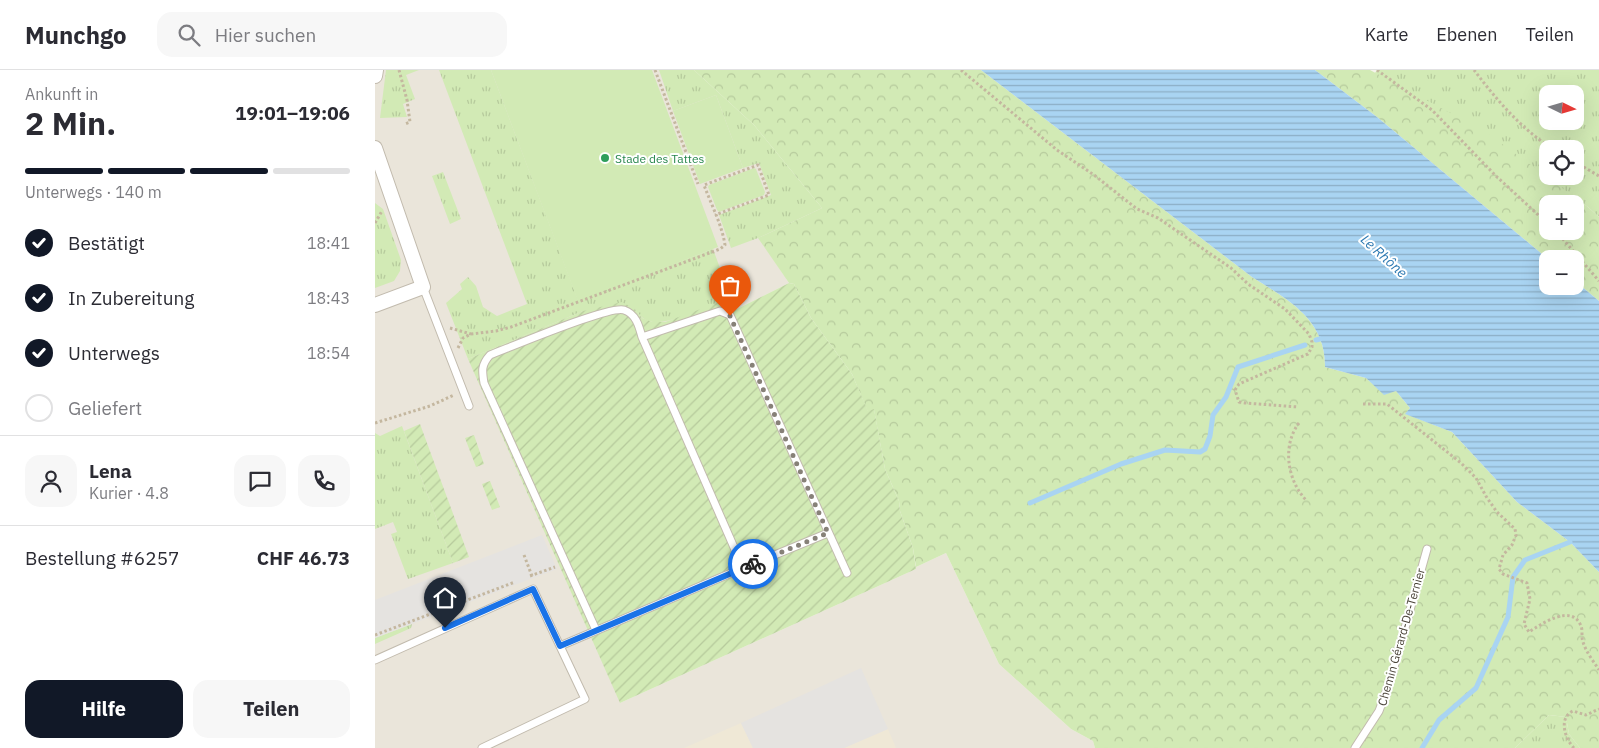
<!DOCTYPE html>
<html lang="de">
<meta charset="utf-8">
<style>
body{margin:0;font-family:"IBM Plex Sans",sans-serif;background:#f7f7f7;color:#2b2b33;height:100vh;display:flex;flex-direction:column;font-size:19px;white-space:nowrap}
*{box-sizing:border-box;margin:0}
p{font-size:16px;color:#7c7c81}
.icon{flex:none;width:28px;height:28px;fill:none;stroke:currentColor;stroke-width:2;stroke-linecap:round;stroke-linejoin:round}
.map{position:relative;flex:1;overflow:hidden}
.drawer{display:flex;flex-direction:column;background:#fff;width:375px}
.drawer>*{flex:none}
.needle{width:32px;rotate:95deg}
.controls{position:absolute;left:1164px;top:15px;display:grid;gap:10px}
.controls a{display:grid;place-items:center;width:45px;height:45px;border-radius:10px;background:#fff;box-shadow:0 5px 20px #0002;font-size:25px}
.pin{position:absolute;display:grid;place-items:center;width:42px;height:42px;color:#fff;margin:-51px -21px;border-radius:50% 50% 50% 0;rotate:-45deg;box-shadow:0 0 5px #0007}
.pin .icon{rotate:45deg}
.courier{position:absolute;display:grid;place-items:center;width:50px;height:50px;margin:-25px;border:4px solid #1a73e8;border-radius:50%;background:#fff;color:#222;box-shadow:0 1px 6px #0007}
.overview em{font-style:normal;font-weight:700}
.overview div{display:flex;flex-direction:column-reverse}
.overview{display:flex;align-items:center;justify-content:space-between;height:85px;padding:0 25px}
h1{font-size:32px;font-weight:700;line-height:38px}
.bar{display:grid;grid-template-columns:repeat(4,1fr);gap:8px 5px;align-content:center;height:60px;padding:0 25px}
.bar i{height:6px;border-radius:4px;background:#e1e1e2}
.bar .active{background:#111827}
.bar p{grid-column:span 4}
.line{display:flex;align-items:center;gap:12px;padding:0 25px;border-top:1px solid #e1e1e2}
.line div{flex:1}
.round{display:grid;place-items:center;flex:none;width:52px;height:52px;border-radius:15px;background:#f7f7f7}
ol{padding:0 25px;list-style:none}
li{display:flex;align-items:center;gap:15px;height:55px}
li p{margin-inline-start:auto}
li .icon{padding:5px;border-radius:50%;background:#111827;color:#fff;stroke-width:4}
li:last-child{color:#7c7c81}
li i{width:28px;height:28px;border:2px solid #e1e1e2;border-radius:50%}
.cta{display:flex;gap:10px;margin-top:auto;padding:10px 25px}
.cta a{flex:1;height:58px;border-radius:15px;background:#111827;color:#fff;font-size:20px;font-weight:700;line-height:58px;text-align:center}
.cta a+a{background:#f7f7f7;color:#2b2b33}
header{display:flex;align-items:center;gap:30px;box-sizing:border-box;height:70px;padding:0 25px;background:#fff;border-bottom:1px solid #e1e1e2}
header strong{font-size:24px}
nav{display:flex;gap:28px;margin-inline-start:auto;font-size:18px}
.search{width:350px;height:45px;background:#f7f7f7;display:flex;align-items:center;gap:12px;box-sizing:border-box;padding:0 18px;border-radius:15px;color:#7c7c81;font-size:19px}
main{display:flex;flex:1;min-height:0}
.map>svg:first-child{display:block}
.residential{fill:#eae5da}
.education{fill:#efe8d6}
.grass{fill:url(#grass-tufts);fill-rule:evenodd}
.forest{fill:url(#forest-crowns);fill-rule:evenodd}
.garden{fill:url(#garden-furrows)}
.pitch{fill:#d2eab5}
.parking{fill:#e5e3e0}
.water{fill:url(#water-rules)}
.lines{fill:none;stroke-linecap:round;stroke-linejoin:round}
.stream{stroke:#a9d4f2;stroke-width:5}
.service-casing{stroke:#c2bbae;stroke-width:9}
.minor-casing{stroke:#c2bbae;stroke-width:16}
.path{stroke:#c4b79f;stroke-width:3;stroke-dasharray:2.5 2.5;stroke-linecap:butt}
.service{stroke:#fff;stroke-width:7}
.minor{stroke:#fff;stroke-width:14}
.done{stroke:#878178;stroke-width:5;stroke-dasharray:0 9}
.route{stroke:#1a73e8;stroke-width:6}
.leisure-dot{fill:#2e9e5b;stroke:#fff;stroke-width:2}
.labels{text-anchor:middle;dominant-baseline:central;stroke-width:4;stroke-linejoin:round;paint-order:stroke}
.leisure-label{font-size:12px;fill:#27864d;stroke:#fff;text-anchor:start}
.street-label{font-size:12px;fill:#4b4439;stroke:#fff}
.water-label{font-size:14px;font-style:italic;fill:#2e7ab2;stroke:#fff}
</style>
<header>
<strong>Munchgo</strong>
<div class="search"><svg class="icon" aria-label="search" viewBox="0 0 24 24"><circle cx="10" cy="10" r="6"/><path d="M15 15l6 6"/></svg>Hier suchen</div>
<nav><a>Karte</a><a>Ebenen</a><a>Teilen</a></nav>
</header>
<main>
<section class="drawer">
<div class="overview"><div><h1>2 Min.</h1><p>Ankunft in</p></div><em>19:01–19:06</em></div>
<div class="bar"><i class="active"></i><i class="active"></i><i class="active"></i><i></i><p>Unterwegs · 140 m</p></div>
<ol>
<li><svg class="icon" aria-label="check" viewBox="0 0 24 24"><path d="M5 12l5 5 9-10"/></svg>Bestätigt<p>18:41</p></li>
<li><svg class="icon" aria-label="check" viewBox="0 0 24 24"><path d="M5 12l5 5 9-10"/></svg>In Zubereitung<p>18:43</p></li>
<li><svg class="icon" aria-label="check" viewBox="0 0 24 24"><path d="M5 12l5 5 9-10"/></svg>Unterwegs<p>18:54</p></li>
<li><i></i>Geliefert</li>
</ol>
<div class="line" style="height:90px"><a class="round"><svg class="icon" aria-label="person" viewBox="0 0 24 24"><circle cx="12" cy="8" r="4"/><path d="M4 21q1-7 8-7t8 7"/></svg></a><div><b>Lena</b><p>Kurier · 4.8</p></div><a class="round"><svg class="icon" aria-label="chat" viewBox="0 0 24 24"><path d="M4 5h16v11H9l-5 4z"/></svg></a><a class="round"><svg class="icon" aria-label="phone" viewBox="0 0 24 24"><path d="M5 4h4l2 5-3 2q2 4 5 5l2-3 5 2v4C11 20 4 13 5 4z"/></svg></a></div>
<div class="line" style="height:65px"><div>Bestellung #6257</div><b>CHF 46.73</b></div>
<div class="cta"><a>Hilfe</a><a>Teilen</a></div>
</section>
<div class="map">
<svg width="1224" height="678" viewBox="0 0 1224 678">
<defs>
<pattern id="grass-tufts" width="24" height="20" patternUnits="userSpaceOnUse" patternTransform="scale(1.25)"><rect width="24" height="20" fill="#d2eab5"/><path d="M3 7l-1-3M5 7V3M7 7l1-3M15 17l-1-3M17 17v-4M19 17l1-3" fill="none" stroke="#b6ca9c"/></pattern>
<pattern id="forest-crowns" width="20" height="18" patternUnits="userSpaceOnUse" patternTransform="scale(1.25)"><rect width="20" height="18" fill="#d2eab5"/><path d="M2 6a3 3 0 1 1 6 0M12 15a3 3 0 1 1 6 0" fill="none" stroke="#b6ca9c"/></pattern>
<pattern id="garden-furrows" width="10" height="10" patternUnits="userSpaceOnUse" patternTransform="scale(1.25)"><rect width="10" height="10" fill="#d2eab5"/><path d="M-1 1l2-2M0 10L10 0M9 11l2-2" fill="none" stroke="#b6ca9c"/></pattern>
<pattern id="water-rules" width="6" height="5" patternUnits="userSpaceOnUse" patternTransform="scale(1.25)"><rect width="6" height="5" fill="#a9d4f2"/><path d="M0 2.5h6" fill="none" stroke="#8caec5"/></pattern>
</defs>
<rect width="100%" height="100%" fill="#f6f3ec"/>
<path class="residential" d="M 0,0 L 319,0 L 447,138 L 384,168 L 414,213 L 360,240 L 356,228 L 245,633 L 541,499 L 541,497 L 571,483 L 624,594 L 696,659 L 718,671 L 720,678 L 0,678 Z"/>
<path class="education" d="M 366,653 L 378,678 L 309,678 Z
M 513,659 L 521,678 L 469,678 Z"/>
<path class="grass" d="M 11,0 L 44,0 L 31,5 L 40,29 L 28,34 L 32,47 L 5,48 Z
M 64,0 L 116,0 L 203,230 L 338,179 L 356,228 C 338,235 296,254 278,252 C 269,251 265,246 260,239 L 208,241 L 93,289 L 71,233 L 87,219 L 85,214 L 93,207 L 101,216 L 108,237 L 122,246 L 152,234 Z
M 284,0 L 319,0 L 379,55 L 447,138 L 383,168 L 356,178 L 344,145 L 396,125 L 384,93 L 368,98 L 341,25 L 298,41 Z
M 1002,0 L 1224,0 L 1224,147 L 1213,137 L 1000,3 ZM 1172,24 L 1200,24 L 1200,51 L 1172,51 ZM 1172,79 L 1200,79 L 1200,106 L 1172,106 Z
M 68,102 L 86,149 L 75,154 L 57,106 Z
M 0,133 L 8,139 L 26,190 L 25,201 L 19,211 L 0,218 Z
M 27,356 L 78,493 L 33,509 L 16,464 L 22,462 L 18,452 L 0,459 L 0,363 L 5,366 Z
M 37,554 L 36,558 L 0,574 L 0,568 Z
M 1174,645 L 1191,647 L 1194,664 L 1205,678 L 1140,678 Z"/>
<path class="forest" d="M 319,0 L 606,0 L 877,207 C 912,229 951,249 950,297 L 991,308 L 1009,324 L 1021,321 L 1035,338 L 1031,344 L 1077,362 L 1142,432 L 1195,472 L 1224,502 L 1224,678 L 1205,678 L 1194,664 L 1191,647 L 1174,645 L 1140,678 L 720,678 L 718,671 L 696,659 L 624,594 L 571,483 L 541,497 L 538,478 L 525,441 L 524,431 L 510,399 L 499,340 L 493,342 L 477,304 L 436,248 L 419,214 L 414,213 L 383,168 L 447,138 L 379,55 Z
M 940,0 L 995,0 L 1111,62 L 1213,137 L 1224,147 L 1224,231 L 1200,211 L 1200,189 L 1173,189 L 1002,47 ZM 1172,134 L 1200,134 L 1200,161 L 1172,161 Z"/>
<path class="garden" d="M 414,213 L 419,214 L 436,248 L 477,304 L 493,341 L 499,339 L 510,399 L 524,431 L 525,441 L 538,478 L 541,499 L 245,633 L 93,289 L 208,241 L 247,232 L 260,239 L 267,248 L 277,252 L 290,252 L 356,228 L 360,240 Z
M 45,354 L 94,487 L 78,493 L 29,361 Z
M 99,365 L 109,394 L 101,397 L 90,368 Z
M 115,411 L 125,437 L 117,440 L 107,414 Z"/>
<path class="pitch" d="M 116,0 L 277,0 L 343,177 L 203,231 Z
M 341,25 L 368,98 L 325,114 L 298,41 Z
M 379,98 L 381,99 L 390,122 L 389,125 L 344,142 L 342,140 L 333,117 L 334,115 Z"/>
<path class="parking" d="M 167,465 L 182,499 L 0,568 L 0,530 Z
M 486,598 L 513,659 L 469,678 L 378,678 L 366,653 Z"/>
<path class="water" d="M 606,0 L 940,0 L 1002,47 L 1173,189 L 1172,216 L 1200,216 L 1200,211 L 1224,231 L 1224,502 L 1195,472 L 1142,432 L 1077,362 L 1030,344 L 1035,338 L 1021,321 L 1009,325 L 991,308 L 950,297 C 951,249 912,229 877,207 Z"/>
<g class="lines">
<path class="stream" d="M 941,270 L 945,269
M 655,433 L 746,394 L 790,380 L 825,382 L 830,379 L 835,366 L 838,345 L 851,327 L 863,297 L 930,275
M 1047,678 L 1064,650 L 1101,618 L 1133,547 L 1138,507 L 1150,490 L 1195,472"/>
<g class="service-casing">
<path id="service" d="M 48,217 L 94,336
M 267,267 L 345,241 L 355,245 L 472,503
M 368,498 L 453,463
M 185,576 L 368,498 L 267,267 C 264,256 261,244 249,240 C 235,235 136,277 115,285 C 106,295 107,301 109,313 L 221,560
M 0,590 L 158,519 L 210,629 L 107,678
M 980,678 L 1004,641 L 1016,608 L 1052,479"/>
</g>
<g class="minor-casing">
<path id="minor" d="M 0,6 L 1,0
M 0,78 L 48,217 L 0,235"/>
</g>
<path class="path" d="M 24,0 L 32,30 L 35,52 L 30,54
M 280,0 L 323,114
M 586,0 L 682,80 L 719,105 L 762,139 L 783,148 L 856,198 L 873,214 L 910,239 L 934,264 L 937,272 L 937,277 L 933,284 L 864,314 L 860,320 L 864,332 L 870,333 L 923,337
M 1002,0 L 1057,40 L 1121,106 L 1172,153
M 1099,0 C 1121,29 1146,59 1178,79
M 1200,92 L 1224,106
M 0,153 L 7,141
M 1181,161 L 1224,211
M 75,258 L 96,264
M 83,278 L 88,268 L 96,264 L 121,261 L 136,257 L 345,179 L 350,175 C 347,155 336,134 329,115 L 383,95 L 394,125 L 340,145
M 988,334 L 1012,334 L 1086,393 L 1101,408 L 1112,428 L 1122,442 L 1140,459 L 1141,465 L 1137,475 L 1128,485 L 1124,499 L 1128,504 L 1152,513 L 1155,529 L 1149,554 L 1154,562 C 1166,554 1197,533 1206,556 C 1208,561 1206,567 1208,572 C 1211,582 1219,592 1224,600
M 0,353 L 55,336 L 79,325
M 924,353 C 907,375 912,410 931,430
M 149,485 L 157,506
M 155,506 L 180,497
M 0,565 L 140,512
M 1199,678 C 1190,669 1183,648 1198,641 L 1211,645 L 1224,639"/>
<use href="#service" class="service"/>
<use href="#minor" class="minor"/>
</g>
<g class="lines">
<path class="done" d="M 355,246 L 453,463 L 378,494"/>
<path class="route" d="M 70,558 L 158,519 L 185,576 L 378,494"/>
</g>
<circle class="leisure-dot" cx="230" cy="88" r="5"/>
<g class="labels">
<g class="leisure-label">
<text x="240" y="88">Stade des Tattes</text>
</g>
<g class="street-label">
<text transform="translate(1026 567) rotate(-74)">Chemin Gérard-De-Ternier</text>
</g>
<g class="water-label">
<text transform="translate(1009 186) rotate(42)">Le Rhône</text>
</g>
</g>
</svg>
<div class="controls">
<a><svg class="needle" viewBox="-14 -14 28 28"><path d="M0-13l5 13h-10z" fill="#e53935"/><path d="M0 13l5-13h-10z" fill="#7c7c81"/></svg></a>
<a><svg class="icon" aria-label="locate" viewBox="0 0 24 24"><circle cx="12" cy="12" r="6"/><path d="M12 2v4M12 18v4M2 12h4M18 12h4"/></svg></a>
<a>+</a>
<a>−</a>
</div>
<div class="pin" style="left:355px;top:246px;background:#ea580c"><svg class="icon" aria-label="bag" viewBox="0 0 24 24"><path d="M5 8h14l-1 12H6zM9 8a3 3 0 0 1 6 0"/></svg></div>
<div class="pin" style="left:70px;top:558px;background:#1f2937"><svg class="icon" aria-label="home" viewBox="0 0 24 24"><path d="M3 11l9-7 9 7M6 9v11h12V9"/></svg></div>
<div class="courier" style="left:378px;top:494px"><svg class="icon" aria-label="bike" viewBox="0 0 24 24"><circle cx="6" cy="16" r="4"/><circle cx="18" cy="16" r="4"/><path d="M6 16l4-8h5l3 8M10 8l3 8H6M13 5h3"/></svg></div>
</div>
</main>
